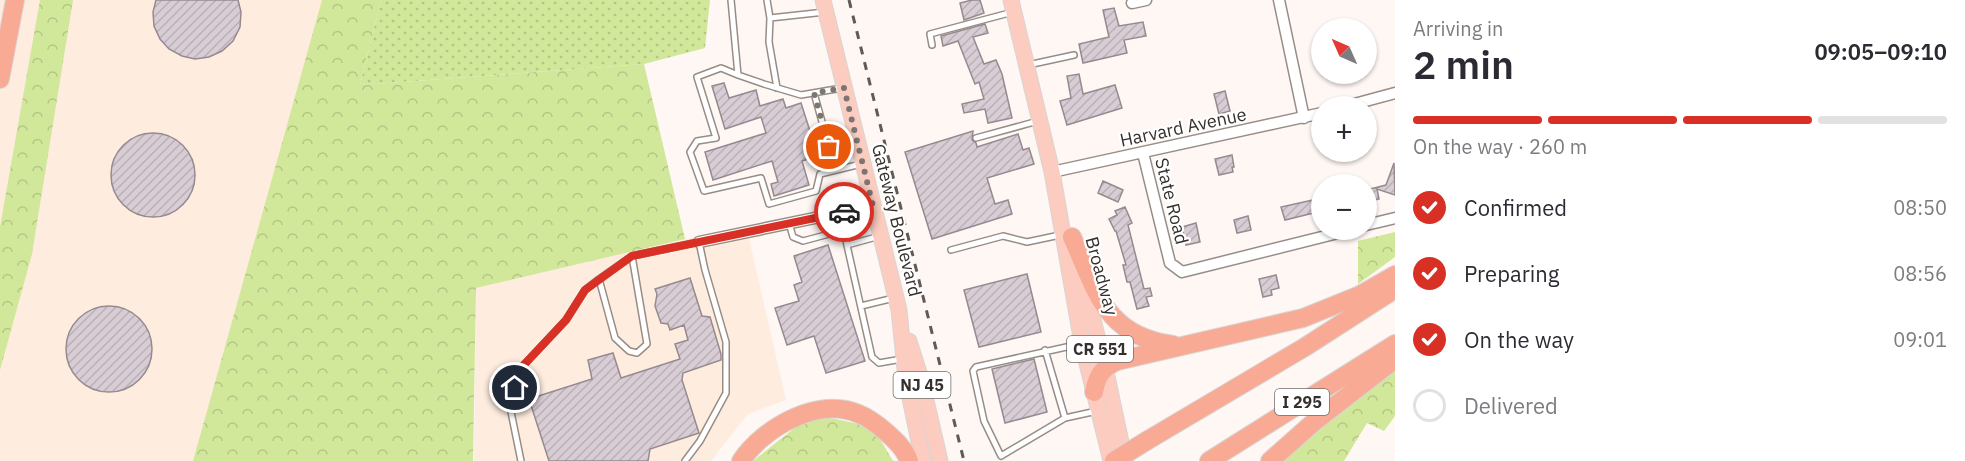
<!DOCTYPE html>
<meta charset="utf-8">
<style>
body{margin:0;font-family:"IBM Plex Sans",sans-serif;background:#f7f7f7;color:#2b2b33;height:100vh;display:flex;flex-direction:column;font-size:22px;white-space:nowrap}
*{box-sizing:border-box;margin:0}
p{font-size:20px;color:#7c7c81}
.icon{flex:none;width:33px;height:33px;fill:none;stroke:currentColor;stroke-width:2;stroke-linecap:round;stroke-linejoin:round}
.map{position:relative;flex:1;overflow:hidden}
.panel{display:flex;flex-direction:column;background:#fff;width:570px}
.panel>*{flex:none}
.needle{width:39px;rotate:315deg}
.tools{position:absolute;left:1311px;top:18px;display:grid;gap:12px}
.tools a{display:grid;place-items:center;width:66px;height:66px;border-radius:50%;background:#fff;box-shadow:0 2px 4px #0004;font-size:30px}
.pin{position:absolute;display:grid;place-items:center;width:51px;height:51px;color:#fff;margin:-26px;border:3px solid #fff;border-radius:50%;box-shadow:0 2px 6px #0007}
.courier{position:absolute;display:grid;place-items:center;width:60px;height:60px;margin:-30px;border:4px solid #d93025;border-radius:50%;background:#fff;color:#222;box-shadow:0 2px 8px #0007}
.overview em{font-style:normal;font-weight:600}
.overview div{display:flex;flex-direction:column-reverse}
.overview{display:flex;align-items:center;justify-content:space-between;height:102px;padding:0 18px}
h1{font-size:39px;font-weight:600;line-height:45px}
.bar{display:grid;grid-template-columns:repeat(4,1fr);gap:9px 6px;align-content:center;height:72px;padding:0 18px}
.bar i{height:8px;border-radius:4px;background:#e1e1e2}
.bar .on{background:#d93025}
.bar p{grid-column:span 4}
ol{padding:0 18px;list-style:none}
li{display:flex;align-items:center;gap:18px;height:66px}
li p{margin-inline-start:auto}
li .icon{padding:6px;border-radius:50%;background:#d93025;color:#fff;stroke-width:4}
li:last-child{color:#7c7c81}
li i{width:33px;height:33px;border:3px solid #e1e1e2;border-radius:50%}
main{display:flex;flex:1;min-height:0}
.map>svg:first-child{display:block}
.built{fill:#feecdf}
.forest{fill:url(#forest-crowns)}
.park{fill:url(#park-dots)}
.building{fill:url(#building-hatch);stroke:#948a90;stroke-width:1.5}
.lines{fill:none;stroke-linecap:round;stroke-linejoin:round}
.lane-casing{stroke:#978d86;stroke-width:8}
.street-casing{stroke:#978d86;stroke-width:13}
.primary-casing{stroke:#d7d6d5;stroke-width:17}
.highway-casing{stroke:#d7d6d5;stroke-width:20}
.lane{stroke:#fff;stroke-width:5}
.street{stroke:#fff;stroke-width:10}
.primary{stroke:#fbccbf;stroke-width:15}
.highway{stroke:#f8aa94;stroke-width:18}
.rail{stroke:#605a57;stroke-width:3;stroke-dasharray:8 8;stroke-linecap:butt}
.highway-bridge-casing{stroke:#d7d6d5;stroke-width:20;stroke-linecap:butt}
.highway-bridge{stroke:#f8aa94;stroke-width:18}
.done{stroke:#7b7672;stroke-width:6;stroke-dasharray:0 10.8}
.route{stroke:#d93025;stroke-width:8}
.labels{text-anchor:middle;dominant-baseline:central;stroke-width:4.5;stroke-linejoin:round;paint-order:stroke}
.shield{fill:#fff;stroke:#726e6c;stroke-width:1.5}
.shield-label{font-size:16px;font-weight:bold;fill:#35302d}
.street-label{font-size:18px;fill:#35302d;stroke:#fff}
</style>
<main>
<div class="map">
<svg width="1395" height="461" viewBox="0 0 1395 461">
<defs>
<pattern id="forest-crowns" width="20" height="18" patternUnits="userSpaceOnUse" patternTransform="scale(1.5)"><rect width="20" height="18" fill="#d1e79a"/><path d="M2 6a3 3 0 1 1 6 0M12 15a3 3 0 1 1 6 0" fill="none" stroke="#b4c685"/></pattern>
<pattern id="park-dots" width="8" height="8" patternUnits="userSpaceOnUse" patternTransform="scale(1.5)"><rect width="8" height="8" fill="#d1e79a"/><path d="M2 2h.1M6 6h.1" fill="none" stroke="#b4c685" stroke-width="1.8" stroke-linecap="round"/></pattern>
<pattern id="building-hatch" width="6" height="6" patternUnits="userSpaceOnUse" patternTransform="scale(1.5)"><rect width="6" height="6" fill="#d8cdd4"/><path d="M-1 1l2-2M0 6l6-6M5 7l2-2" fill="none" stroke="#bab0b6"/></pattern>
</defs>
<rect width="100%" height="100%" fill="#fef7f3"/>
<path class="built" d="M 0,0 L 343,0 L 217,461 L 0,461 Z
M 747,230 L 786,400 L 748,414 L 711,461 L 474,461 L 476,288 L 685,239 Z"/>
<path class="forest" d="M 40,0 L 73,0 L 32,254 L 0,370 L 0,227 Z
M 322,0 L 381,0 L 360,85 L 644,64 L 685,239 L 476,288 L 473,461 L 193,461 Z
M 1395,232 L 1395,257 L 1358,284 L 1358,241 Z
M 1395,368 L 1395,416 L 1384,431 L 1367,423 L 1344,461 L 1282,461 Z
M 812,414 L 873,427 L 893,461 L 753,461 Z"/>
<path class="park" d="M 381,0 L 710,0 L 705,48 L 644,64 L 360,85 Z"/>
<path class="building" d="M 156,0 L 238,0 L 241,12 L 240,27 L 233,41 L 222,51 L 209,57 L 195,59 L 182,56 L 169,49 L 160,39 L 154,26 L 153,12 Z
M 972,0 L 980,0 L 984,13 L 964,20 L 960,3 Z
M 1114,8 L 1119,26 L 1143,22 L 1146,36 L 1124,40 L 1127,53 L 1083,63 L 1079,44 L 1109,37 L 1103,10 Z
M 985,24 L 988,33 L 973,37 L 984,64 L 996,60 L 1002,74 L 1012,118 L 988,123 L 985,109 L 964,113 L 962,104 L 984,99 L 979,82 L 975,84 L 958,41 L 943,46 L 941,36 Z
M 1079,74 L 1083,94 L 1115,85 L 1122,108 L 1067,125 L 1060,101 L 1071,98 L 1067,76 Z
M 724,83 L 729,98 L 756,90 L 760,106 L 783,99 L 786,108 L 801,103 L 818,156 L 802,161 L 809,185 L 774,196 L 771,184 L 778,182 L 772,161 L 713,180 L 705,152 L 766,133 L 761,117 L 725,129 L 712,86 Z
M 1225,91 L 1230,111 L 1219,114 L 1214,94 Z
M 973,131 L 972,140 L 976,143 L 977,147 L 1018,134 L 1023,150 L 1029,148 L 1034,164 L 987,178 L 995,204 L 1008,200 L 1012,214 L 932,239 L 905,152 Z
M111 175a42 42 0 1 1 84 0a42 42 0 1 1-84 0Z
M 1232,155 L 1234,167 L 1232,167 L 1233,172 L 1219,175 L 1215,159 Z
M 1394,163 L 1395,195 L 1377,189 L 1379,199 L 1366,202 L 1366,190 L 1386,185 Z
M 1103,181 L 1123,190 L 1118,202 L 1098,193 Z
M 1322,198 L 1322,211 L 1285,220 L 1281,207 Z
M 1125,207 L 1132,223 L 1128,225 L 1144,289 L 1150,288 L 1152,296 L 1146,297 L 1149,306 L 1137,309 L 1130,282 L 1127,282 L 1123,265 L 1126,265 L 1116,231 L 1115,231 L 1109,219 L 1117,215 L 1115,211 Z
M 1248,216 L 1251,230 L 1237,233 L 1234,220 Z
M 1196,223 L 1200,242 L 1186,245 L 1182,227 Z
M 828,245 L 865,361 L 826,373 L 814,336 L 787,345 L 775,308 L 799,301 L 794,285 L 802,282 L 794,256 Z
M 1027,274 L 1041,332 L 979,347 L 964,290 Z
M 1276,275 L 1279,288 L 1271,290 L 1272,295 L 1263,297 L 1259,279 Z
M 690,278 L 702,316 L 710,317 L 721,354 L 721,360 L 683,373 L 682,380 L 699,433 L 650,449 L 648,461 L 549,461 L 529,399 L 592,379 L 588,360 L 613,353 L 621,378 L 680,359 L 675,344 L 688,340 L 684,325 L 670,330 L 668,324 L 661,323 L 655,306 L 657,294 L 655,289 Z
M66 349a43 43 0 1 1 86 0a43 43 0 1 1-86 0Z
M 1034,359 L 1047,412 L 1005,423 L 992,369 Z"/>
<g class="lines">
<g class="lane-casing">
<path id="lane" d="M 731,0 L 738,75 L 764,84 L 801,95 L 842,88
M 767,0 L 770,18 L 769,42 L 777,88
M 770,18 L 825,12
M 932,45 L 930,34 L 1013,12
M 1028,65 L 1074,55
M 738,75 L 721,68 L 697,77 L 716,138 L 697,141 L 690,152 L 704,191 L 761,178 L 769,204 L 816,191 L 820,174 L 861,164
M 814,93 L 829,147
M 976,138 L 1038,121
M 840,214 L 872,357 L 879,363 L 902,359
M 789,223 L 793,237 L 803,241 L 844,230
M 847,245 L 880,236
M 951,250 L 1003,236 L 1027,242 L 1060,235
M 599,279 L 615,338 L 629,351 L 637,353 L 647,344 L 632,256
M 861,306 L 894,298
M 1045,350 L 1065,418 L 1097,411
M 1065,418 L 1001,456 L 984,421 L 973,371 L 976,367 L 1080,344
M 521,461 L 510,407 L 520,369 L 566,320 L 585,290 L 599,279 L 632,256 L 699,242 L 705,270 L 726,342 L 726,393 L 700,441 L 685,461"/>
</g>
<g class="street-casing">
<path id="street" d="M 1279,0 L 1304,118
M 1132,3 L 1146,0
M 1347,106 L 1395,93
M 1143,153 L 1170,263 L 1182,272 L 1350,230
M 1052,172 L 1322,113
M 1366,225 L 1395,218
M 699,242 L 873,206"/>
</g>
<g class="primary-casing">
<path id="primary" d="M 823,0 L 899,310 L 906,379 L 923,461
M 1011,0 L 1052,172 L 1082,343 L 1111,461
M 1080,268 L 1105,367 L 1125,461
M 909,341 L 921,379 L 940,461"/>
</g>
<g class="highway-casing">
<path id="highway" d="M 0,79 L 15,0
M 1072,237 C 1097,292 1105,336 1173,345
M 1094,392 C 1097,376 1102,368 1117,361 L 1303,318 L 1360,295 L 1395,275
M 1148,440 L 1305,347 L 1395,289
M 741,461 C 764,427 819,396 859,414 C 869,418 878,425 886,432 C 895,440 905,449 909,461
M 1209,461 L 1395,344
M 1270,461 L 1314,422 L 1395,359"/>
</g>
<use href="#lane" class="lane"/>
<use href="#street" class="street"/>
<use href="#primary" class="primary"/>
<use href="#highway" class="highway"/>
<path class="rail" d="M 849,0 L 964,461"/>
<g class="highway-bridge-casing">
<path id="highway-bridge" d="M 1114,461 L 1148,440"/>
</g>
<use href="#highway-bridge" class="highway-bridge"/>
</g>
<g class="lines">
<path class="done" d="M 829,147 L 814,93 L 844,88 L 873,206 L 844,212"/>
<path class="route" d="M 515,388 L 520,369 L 566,320 L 585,290 L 632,256 L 844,212"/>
</g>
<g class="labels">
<g class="shield">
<rect x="1067" y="336" width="66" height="26" rx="4.5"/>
<rect x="893.5" y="372" width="57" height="26" rx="4.5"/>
<rect x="1275" y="389" width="54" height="26" rx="4.5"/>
</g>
<g class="shield-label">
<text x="1100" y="349">CR 551</text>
<text x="922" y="385">NJ 45</text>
<text x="1302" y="402">I 295</text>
</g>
<g class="street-label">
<text transform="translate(1183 127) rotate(-12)">Harvard Avenue</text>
<text transform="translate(1172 201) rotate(76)">State Road</text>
<text transform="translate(897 220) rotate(76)">Gateway Boulevard</text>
<text transform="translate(1102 276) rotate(75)">Broadway</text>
</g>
</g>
</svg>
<div class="tools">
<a><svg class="needle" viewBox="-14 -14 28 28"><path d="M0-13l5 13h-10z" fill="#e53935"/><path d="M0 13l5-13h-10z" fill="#7c7c81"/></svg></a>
<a>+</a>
<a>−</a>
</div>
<div class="pin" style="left:829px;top:147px;background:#ea580c"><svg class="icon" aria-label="bag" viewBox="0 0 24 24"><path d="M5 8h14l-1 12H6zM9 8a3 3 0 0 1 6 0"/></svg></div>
<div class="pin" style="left:515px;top:388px;background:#1f2937"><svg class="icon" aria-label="home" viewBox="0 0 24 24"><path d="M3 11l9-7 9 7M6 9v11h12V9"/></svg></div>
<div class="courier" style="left:844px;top:212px"><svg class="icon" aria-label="car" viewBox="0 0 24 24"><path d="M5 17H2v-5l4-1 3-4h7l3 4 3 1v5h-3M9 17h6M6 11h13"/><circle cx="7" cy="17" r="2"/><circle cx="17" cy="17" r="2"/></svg></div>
</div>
<section class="panel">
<div class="overview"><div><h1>2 min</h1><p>Arriving in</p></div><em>09:05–09:10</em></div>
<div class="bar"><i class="on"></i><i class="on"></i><i class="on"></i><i></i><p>On the way · 260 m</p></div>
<ol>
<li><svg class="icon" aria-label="check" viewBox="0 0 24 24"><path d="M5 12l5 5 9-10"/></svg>Confirmed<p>08:50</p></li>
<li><svg class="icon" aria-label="check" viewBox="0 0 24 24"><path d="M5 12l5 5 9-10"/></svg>Preparing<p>08:56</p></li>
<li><svg class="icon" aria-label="check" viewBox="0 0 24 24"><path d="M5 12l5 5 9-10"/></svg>On the way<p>09:01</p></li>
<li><i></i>Delivered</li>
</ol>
</section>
</main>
